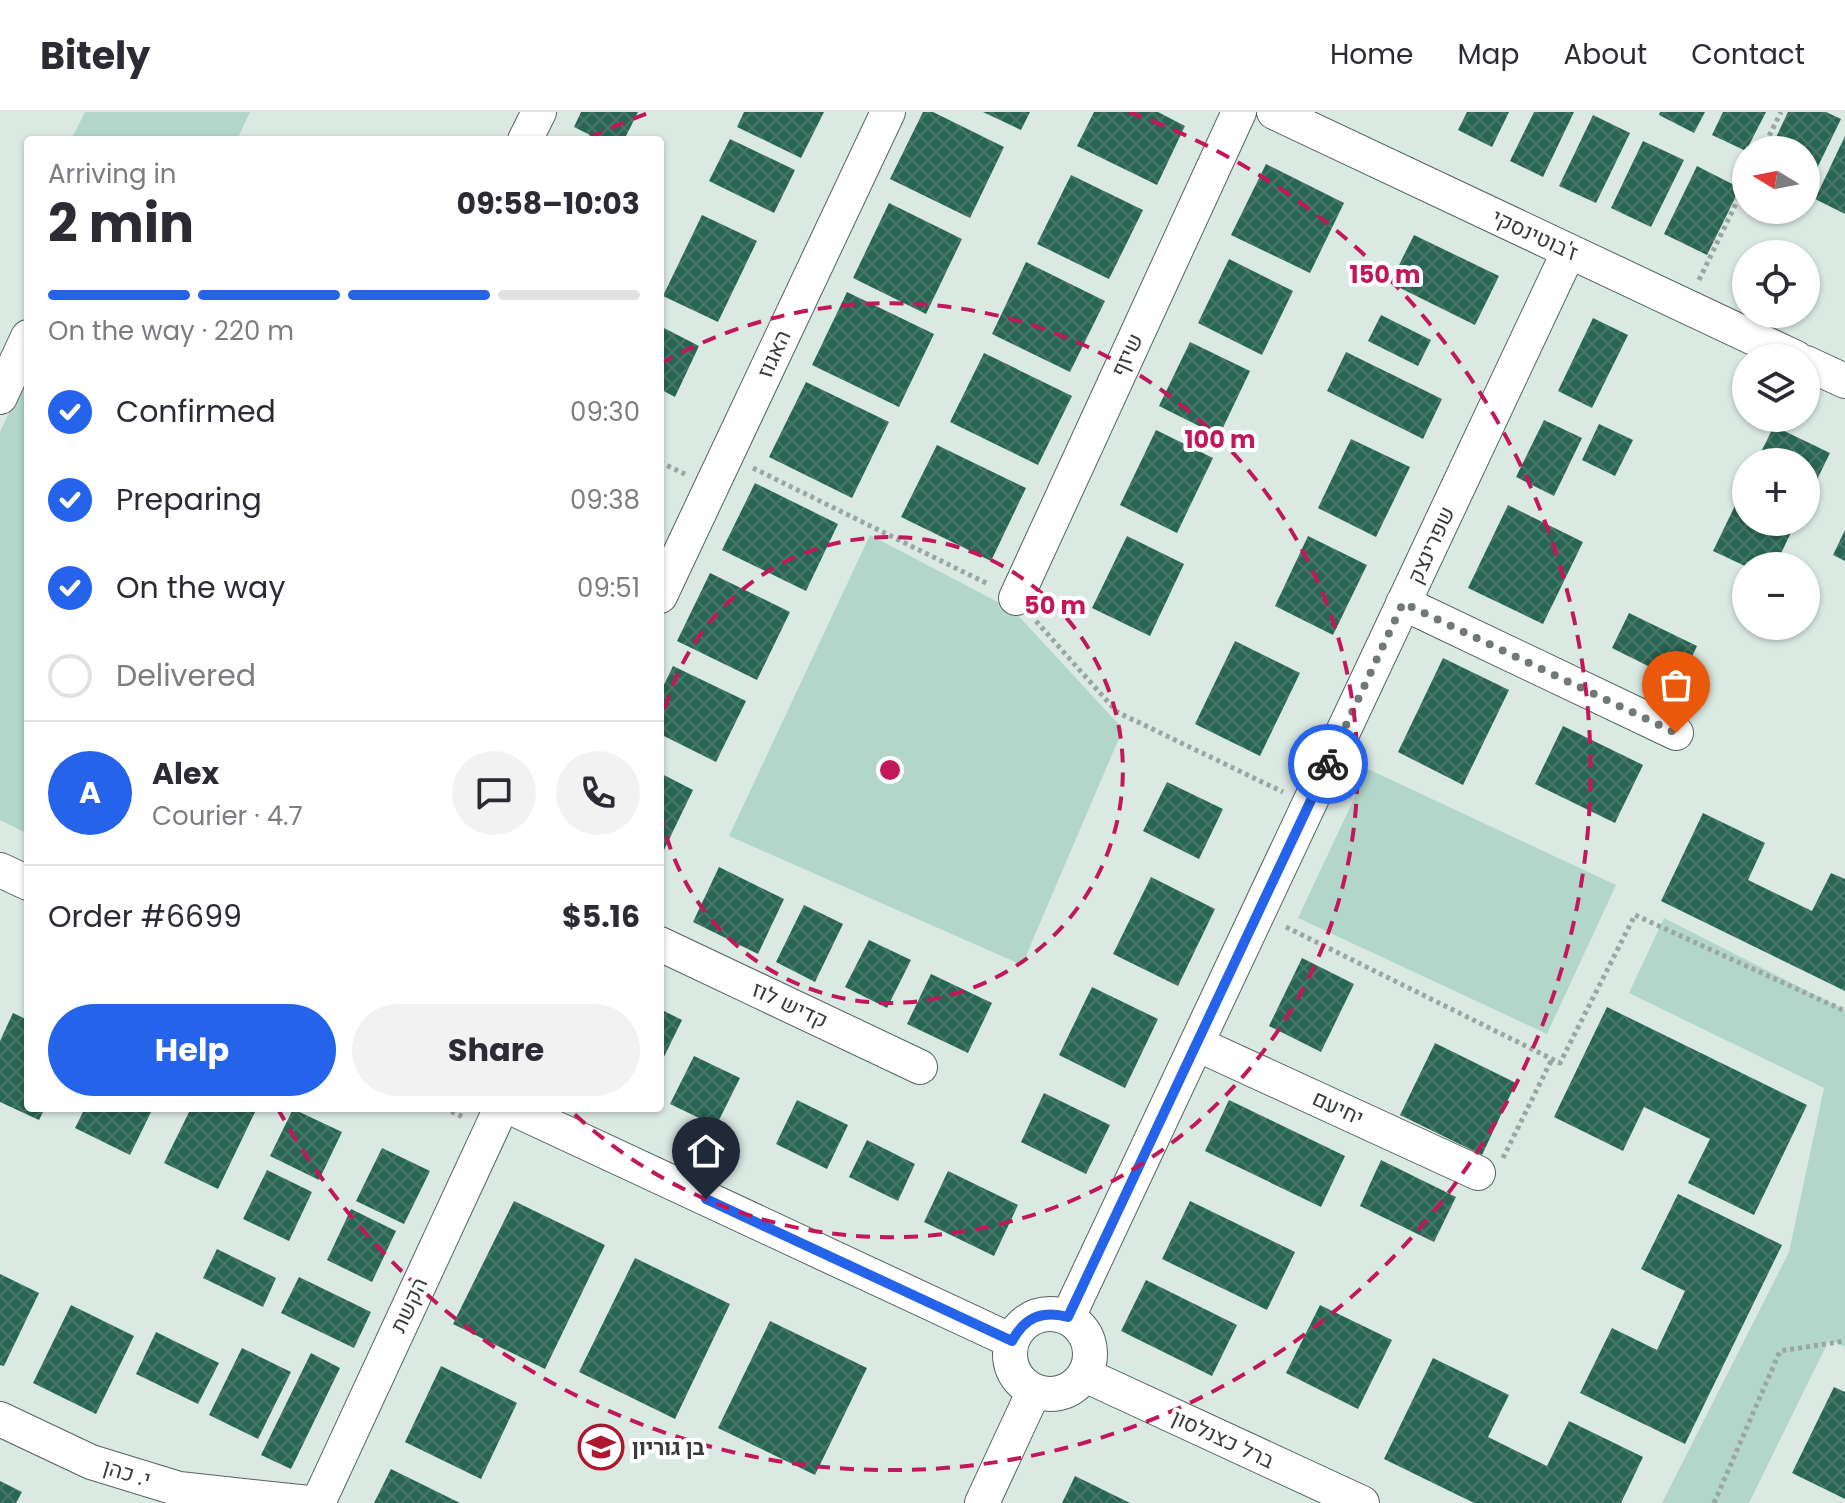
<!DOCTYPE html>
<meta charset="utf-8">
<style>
body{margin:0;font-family:Poppins,Heebo,sans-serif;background:#f2f2f3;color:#2b2b33;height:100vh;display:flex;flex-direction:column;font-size:30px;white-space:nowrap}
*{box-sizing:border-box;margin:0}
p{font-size:26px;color:#7c7c81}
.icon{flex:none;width:44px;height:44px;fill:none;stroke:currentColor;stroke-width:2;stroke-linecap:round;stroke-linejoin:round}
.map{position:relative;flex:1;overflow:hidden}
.side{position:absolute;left:24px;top:24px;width:640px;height:976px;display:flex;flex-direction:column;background:#fff;border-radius:8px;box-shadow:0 2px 6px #0004}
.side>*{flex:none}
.needle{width:52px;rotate:280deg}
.fabs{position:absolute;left:1732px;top:24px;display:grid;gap:16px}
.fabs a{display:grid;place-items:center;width:88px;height:88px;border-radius:50%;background:#fff;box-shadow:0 2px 6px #0004;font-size:40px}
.pin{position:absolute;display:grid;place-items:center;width:68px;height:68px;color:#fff;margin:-82px -34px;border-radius:50% 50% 50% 0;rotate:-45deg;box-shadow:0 0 8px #0007}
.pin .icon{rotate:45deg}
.courier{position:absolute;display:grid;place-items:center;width:80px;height:80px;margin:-40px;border:6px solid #2563eb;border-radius:50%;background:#fff;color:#222;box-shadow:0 2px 10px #0007}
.summary em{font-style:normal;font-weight:700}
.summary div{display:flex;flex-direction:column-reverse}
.summary{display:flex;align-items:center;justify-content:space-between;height:136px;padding:0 24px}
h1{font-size:52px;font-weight:700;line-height:60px}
.bar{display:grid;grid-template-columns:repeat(4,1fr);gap:12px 8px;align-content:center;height:96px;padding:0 24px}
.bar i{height:10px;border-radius:6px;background:#e1e1e2}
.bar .active{background:#2563eb}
.bar p{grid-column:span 4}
.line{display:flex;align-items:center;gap:20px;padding:0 24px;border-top:2px solid #e1e1e2}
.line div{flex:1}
.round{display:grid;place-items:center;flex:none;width:84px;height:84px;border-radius:42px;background:#f2f2f3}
ol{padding:0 24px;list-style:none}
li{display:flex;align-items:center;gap:24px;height:88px}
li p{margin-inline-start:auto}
li .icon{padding:8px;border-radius:50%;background:#2563eb;color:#fff;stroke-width:4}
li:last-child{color:#7c7c81}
li i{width:44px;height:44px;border:4px solid #e1e1e2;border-radius:50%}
.primary-button{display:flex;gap:16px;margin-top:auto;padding:16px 24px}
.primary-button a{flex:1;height:92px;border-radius:48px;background:#2563eb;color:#fff;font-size:32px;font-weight:700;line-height:92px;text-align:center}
.primary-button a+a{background:#f2f2f3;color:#2b2b33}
header{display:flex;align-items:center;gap:48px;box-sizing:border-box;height:112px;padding:0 40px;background:#fff;border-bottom:2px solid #e1e1e2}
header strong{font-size:38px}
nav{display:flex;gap:44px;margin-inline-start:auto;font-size:28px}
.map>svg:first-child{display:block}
.green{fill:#b2d7ca}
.building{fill:url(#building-cross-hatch)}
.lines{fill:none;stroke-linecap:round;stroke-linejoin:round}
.minor-casing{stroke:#55625d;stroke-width:36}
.path{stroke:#9ba5a1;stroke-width:5;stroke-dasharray:4 4;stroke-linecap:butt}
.minor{stroke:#fff;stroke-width:34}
.done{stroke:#707975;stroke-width:8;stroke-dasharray:0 14.4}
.route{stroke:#2563eb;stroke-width:10}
.ring{fill:none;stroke:#c2185b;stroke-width:4;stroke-dasharray:14 10}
.labels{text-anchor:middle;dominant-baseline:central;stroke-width:8;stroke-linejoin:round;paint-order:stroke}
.street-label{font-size:22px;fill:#373c3a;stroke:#fff}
.poi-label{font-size:22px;font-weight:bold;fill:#373c3a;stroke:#fff;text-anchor:start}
.centre{fill:#c2185b;stroke:#fff;stroke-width:4}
.ring-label{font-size:24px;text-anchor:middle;font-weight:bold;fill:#c2185b;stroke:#fff;stroke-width:8;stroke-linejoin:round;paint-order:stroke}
</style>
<header>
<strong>Bitely</strong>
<nav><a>Home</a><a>Map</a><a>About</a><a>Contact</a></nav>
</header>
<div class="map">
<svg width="1845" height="1391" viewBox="0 0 1845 1391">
<defs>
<pattern id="building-cross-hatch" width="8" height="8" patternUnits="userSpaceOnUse" patternTransform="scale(2)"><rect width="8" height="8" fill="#286553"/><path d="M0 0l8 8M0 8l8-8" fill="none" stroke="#47786a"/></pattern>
</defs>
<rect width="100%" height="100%" fill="#dbe9e3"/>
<path class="green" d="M 85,0 L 250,0 L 237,28 L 71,28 Z
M 28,260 L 28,722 L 0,708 L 0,320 Z
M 870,423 L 1013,498 L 1123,617 L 1022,853 L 729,724 Z
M 1368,657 L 1616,773 L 1547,922 L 1298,806 Z
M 1664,806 L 1845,898 L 1845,1235 L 1829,1228 L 1749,1391 L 1662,1391 L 1789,1140 L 1824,976 L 1629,881 Z"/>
<path class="building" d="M 581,0 L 638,0 L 624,28 L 600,28 L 574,15 Z
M 744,0 L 824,0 L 801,46 L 737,15 Z
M 923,0 L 933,0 L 1004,35 L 970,106 L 890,67 Z
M 983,0 L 1030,0 L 1021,18 Z
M 1094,0 L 1158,0 L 1185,14 L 1157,73 L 1077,34 Z
M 1467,0 L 1509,0 L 1492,35 L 1458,18 Z
M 1534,0 L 1574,0 L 1543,65 L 1510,49 Z
M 1660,0 L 1705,0 L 1694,21 L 1659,3 Z
M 1723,0 L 1766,0 L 1746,39 L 1712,23 Z
M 1788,0 L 1826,0 L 1841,7 L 1806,79 L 1806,38 L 1770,38 Z
M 1593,3 L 1630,21 L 1596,91 L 1559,74 Z
M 1845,24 L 1845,102 L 1815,87 Z
M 730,27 L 795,58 L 774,101 L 709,69 Z
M 1643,29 L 1684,48 L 1651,115 L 1611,96 Z
M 1266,52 L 1344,91 L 1310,161 L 1231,123 Z
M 1697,54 L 1740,76 L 1707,143 L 1664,122 Z
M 1071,63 L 1143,98 L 1109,167 L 1037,132 Z
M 889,91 L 962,127 L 926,202 L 853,166 Z
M 702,103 L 757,129 L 718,210 L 663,184 Z
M 1414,123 L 1499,164 L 1475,213 L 1390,171 Z
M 1229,147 L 1293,179 L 1262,243 L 1198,211 Z
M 1026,150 L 1105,189 L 1070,260 L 992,222 Z
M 847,180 L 934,222 L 899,295 L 812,253 Z
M 1381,203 L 1431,228 L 1418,254 L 1368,229 Z
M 1593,206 L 1628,223 L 1592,296 L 1558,279 Z
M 660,214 L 699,234 L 675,285 L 660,277 Z
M 1190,230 L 1250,259 L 1219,324 L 1159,294 Z
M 1346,240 L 1442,287 L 1423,327 L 1327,279 Z
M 984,241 L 1072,284 L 1038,353 L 950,310 Z
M 806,270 L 889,310 L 852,386 L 769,345 Z
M 1544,308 L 1582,326 L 1554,384 L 1516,365 Z
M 1599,312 L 1633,328 L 1615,364 L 1582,348 Z
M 1774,314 L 1830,341 L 1806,390 L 1806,350 L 1756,350 Z
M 1156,318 L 1213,346 L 1177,421 L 1120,393 Z
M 1351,327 L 1410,355 L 1376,425 L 1318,396 Z
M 937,333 L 1026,376 L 991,449 L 901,405 Z
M 755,371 L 838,412 L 806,479 L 722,438 Z
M 1746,371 L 1746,410 L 1796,410 L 1775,454 L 1745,454 L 1713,439 Z
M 1508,393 L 1583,430 L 1543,512 L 1468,476 Z
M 1845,418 L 1845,449 L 1833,443 Z
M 1127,424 L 1184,452 L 1150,524 L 1092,496 Z
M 1308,424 L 1367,453 L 1333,523 L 1275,494 Z
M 710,461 L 790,500 L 757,568 L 677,529 Z
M 1629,501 L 1697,534 L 1680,570 L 1612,536 Z
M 1235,529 L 1300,561 L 1260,644 L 1195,612 Z
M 1443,546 L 1509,578 L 1463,673 L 1398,640 Z
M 673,554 L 746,589 L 716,650 L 660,622 L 660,581 Z
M 1563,614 L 1643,653 L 1615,711 L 1535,672 Z
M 660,661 L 693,678 L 663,740 L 660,738 Z
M 1167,670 L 1223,697 L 1199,747 L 1143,719 Z
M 1703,701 L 1765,731 L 1748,768 L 1812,799 L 1831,761 L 1845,767 L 1845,879 L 1661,789 Z
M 719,755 L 784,787 L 758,842 L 693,810 Z
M 1151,765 L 1215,797 L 1178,874 L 1113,842 Z
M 804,793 L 843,812 L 815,870 L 776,850 Z
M 869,828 L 911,848 L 887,896 L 845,875 Z
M 1302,846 L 1354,872 L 1321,940 L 1269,914 Z
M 931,862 L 992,891 L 968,941 L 907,912 Z
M 1092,875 L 1158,907 L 1125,976 L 1059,943 Z
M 1607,895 L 1807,993 L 1754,1103 L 1688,1071 L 1710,1027 L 1644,995 L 1623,1039 L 1554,1005 Z
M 660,897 L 682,908 L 660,953 Z
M 13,901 L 28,908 L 28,996 L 45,996 L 39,1008 L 0,990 L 0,929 Z
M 1435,931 L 1516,971 L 1482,1043 L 1400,1003 Z
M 694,944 L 740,966 L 716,1014 L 670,992 Z
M 1044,981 L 1110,1013 L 1086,1062 L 1021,1030 Z
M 797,988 L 848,1013 L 827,1057 L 776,1032 Z
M 1229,988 L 1345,1044 L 1321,1095 L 1205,1039 Z
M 85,996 L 153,996 L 130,1043 L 75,1016 Z
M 191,996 L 257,996 L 218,1077 L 164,1051 Z
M 293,997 L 342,1020 L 319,1068 L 270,1044 Z
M 867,1028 L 915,1052 L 898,1089 L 849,1065 Z
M 382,1036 L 430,1059 L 404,1112 L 356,1089 Z
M 1381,1048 L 1456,1085 L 1434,1130 L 1360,1094 Z
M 267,1058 L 312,1080 L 289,1129 L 243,1107 Z
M 948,1059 L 1018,1093 L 994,1144 L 924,1110 Z
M 1678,1082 L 1782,1133 L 1685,1332 L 1580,1281 L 1612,1216 L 1657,1238 L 1685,1179 L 1641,1157 Z
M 514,1089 L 605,1133 L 545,1257 L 453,1212 Z
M 1190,1089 L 1295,1140 L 1267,1198 L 1162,1147 Z
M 351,1097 L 396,1119 L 372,1170 L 327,1148 Z
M 217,1137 L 276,1166 L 263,1195 L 203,1166 Z
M 635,1146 L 730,1192 L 675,1307 L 579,1260 Z
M 0,1162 L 39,1181 L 4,1254 L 0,1253 Z
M 299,1165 L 371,1200 L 354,1236 L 281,1201 Z
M 1146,1168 L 1237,1213 L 1212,1264 L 1121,1219 Z
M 71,1193 L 134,1224 L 96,1302 L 33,1271 Z
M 1320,1193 L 1392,1228 L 1358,1297 L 1286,1261 Z
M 770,1209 L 867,1256 L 815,1363 L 718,1316 Z
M 156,1220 L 219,1251 L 198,1292 L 136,1262 Z
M 242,1236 L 291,1260 L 258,1327 L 209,1303 Z
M 311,1241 L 340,1256 L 291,1357 L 261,1343 Z
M 1433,1246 L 1509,1283 L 1488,1325 L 1547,1354 L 1569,1309 L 1643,1345 L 1621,1391 L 1474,1391 L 1384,1347 Z
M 441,1254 L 517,1291 L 481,1367 L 405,1330 Z
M 1834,1275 L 1845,1280 L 1845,1387 L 1792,1361 Z
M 391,1357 L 460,1391 L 374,1391 Z
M 1075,1364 L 1130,1391 L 1062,1391 Z
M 0,1369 L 22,1380 L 16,1391 L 0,1391 Z"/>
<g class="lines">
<g class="minor-casing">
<path id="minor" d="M 1274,0 L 1796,246
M 525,28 L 539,0
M 1806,251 L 1845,269
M 0,285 L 28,225
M 660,484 L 888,0
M 1016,486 L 1239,0
M 1403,491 L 1676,621
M 0,758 L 28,771
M 660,832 L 920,955
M 1197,932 L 1478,1061
M 512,996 L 1012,1229
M1010 1242a40 40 0 1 1 80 0a40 40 0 1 1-80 0Z
M 1068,1205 L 1569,139
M 1085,1263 L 1362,1391
M 0,1307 L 91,1350 L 179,1377 L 309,1391
M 318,1391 L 501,996
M 982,1391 L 1034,1279"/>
</g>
<path class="path" d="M 1762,38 L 1781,0
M 1699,168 L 1746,71
M 660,350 L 685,362
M 753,356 L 988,472
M 1036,509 L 1117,600 L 1283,680
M 1286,815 L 1560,951 L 1635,803 L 1845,899
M 444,996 L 465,1006
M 1503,1046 L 1552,947
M 1714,1391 L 1780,1239 L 1845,1229"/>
<use href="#minor" class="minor"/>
</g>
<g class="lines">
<path class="done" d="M 1328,652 L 1403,491 L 1676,621"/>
<path class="route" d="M 706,1087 L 1012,1229 C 1025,1205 1042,1198 1068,1205 L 1328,652"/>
</g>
<g class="ring">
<path d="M660 620A233 233 0 1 1 660 696"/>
<path d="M660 252A467 467 0 1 1 569 997"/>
<path d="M589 26A700 700 0 0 1 651 0M1129 0A700 700 0 1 1 278 997"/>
</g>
<defs>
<g id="school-ring" transform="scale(2.3)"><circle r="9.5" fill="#fff" stroke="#ad182e" stroke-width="1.5"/><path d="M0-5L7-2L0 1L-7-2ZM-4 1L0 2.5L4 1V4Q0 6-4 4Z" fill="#ad182e"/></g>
</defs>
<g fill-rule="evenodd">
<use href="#school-ring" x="601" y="1335"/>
</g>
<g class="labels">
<g class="street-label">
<text transform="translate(1535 123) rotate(25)">ז'בוטינסקי</text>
<text transform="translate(774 242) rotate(-65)">האגוז</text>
<text transform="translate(1127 243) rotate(-65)">שיזף</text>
<text transform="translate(1431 433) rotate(-65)">שפרינצק</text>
<text transform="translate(790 893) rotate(25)">קדיש לוז</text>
<text transform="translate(1338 996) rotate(25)">יחיעם</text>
<text transform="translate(409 1193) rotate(-65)">הקשת</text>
<text transform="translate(1223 1327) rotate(25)">ברל כצנלסון</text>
<text transform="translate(127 1361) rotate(17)">י. כהן</text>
</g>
<g class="poi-label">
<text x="632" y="1335">בן גוריון</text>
</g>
</g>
<circle cx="890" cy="658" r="12" class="centre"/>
<g class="ring-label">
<text x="1385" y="171">150 m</text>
<text x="1220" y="336">100 m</text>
<text x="1055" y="502">50 m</text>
</g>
</svg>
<div class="fabs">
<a><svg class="needle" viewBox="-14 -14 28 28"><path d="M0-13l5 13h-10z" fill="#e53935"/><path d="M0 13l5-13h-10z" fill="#7c7c81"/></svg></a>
<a><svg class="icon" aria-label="locate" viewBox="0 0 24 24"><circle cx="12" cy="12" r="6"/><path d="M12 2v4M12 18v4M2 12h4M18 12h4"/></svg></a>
<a><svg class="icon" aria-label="layers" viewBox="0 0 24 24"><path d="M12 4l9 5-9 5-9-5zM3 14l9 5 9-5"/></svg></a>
<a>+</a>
<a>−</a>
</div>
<div class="pin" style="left:1676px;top:621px;background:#ea580c"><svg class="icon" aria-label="bag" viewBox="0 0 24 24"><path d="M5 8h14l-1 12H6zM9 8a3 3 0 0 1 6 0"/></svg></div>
<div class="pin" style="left:706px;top:1087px;background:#1f2937"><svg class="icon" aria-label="home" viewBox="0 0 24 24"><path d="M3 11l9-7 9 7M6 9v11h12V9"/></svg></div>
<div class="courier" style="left:1328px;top:652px"><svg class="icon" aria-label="bike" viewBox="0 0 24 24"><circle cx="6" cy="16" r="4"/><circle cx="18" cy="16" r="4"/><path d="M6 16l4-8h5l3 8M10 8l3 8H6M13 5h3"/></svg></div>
<section class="side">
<div class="summary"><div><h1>2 min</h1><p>Arriving in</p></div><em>09:58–10:03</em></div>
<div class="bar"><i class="active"></i><i class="active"></i><i class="active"></i><i></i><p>On the way · 220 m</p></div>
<ol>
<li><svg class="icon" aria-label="check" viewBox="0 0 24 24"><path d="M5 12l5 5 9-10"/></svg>Confirmed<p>09:30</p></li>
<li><svg class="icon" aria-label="check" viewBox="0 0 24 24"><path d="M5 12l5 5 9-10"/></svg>Preparing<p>09:38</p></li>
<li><svg class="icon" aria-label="check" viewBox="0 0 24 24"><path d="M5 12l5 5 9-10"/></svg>On the way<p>09:51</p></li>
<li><i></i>Delivered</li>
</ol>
<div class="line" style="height:144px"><b class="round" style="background:#2563eb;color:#fff">A</b><div><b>Alex</b><p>Courier · 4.7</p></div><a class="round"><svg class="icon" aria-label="chat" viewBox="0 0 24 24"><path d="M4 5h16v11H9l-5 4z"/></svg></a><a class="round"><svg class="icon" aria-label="phone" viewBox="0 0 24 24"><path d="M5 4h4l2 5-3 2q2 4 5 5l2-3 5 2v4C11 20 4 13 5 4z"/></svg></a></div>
<div class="line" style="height:104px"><div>Order #6699</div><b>$5.16</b></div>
<div class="primary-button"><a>Help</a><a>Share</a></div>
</section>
</div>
